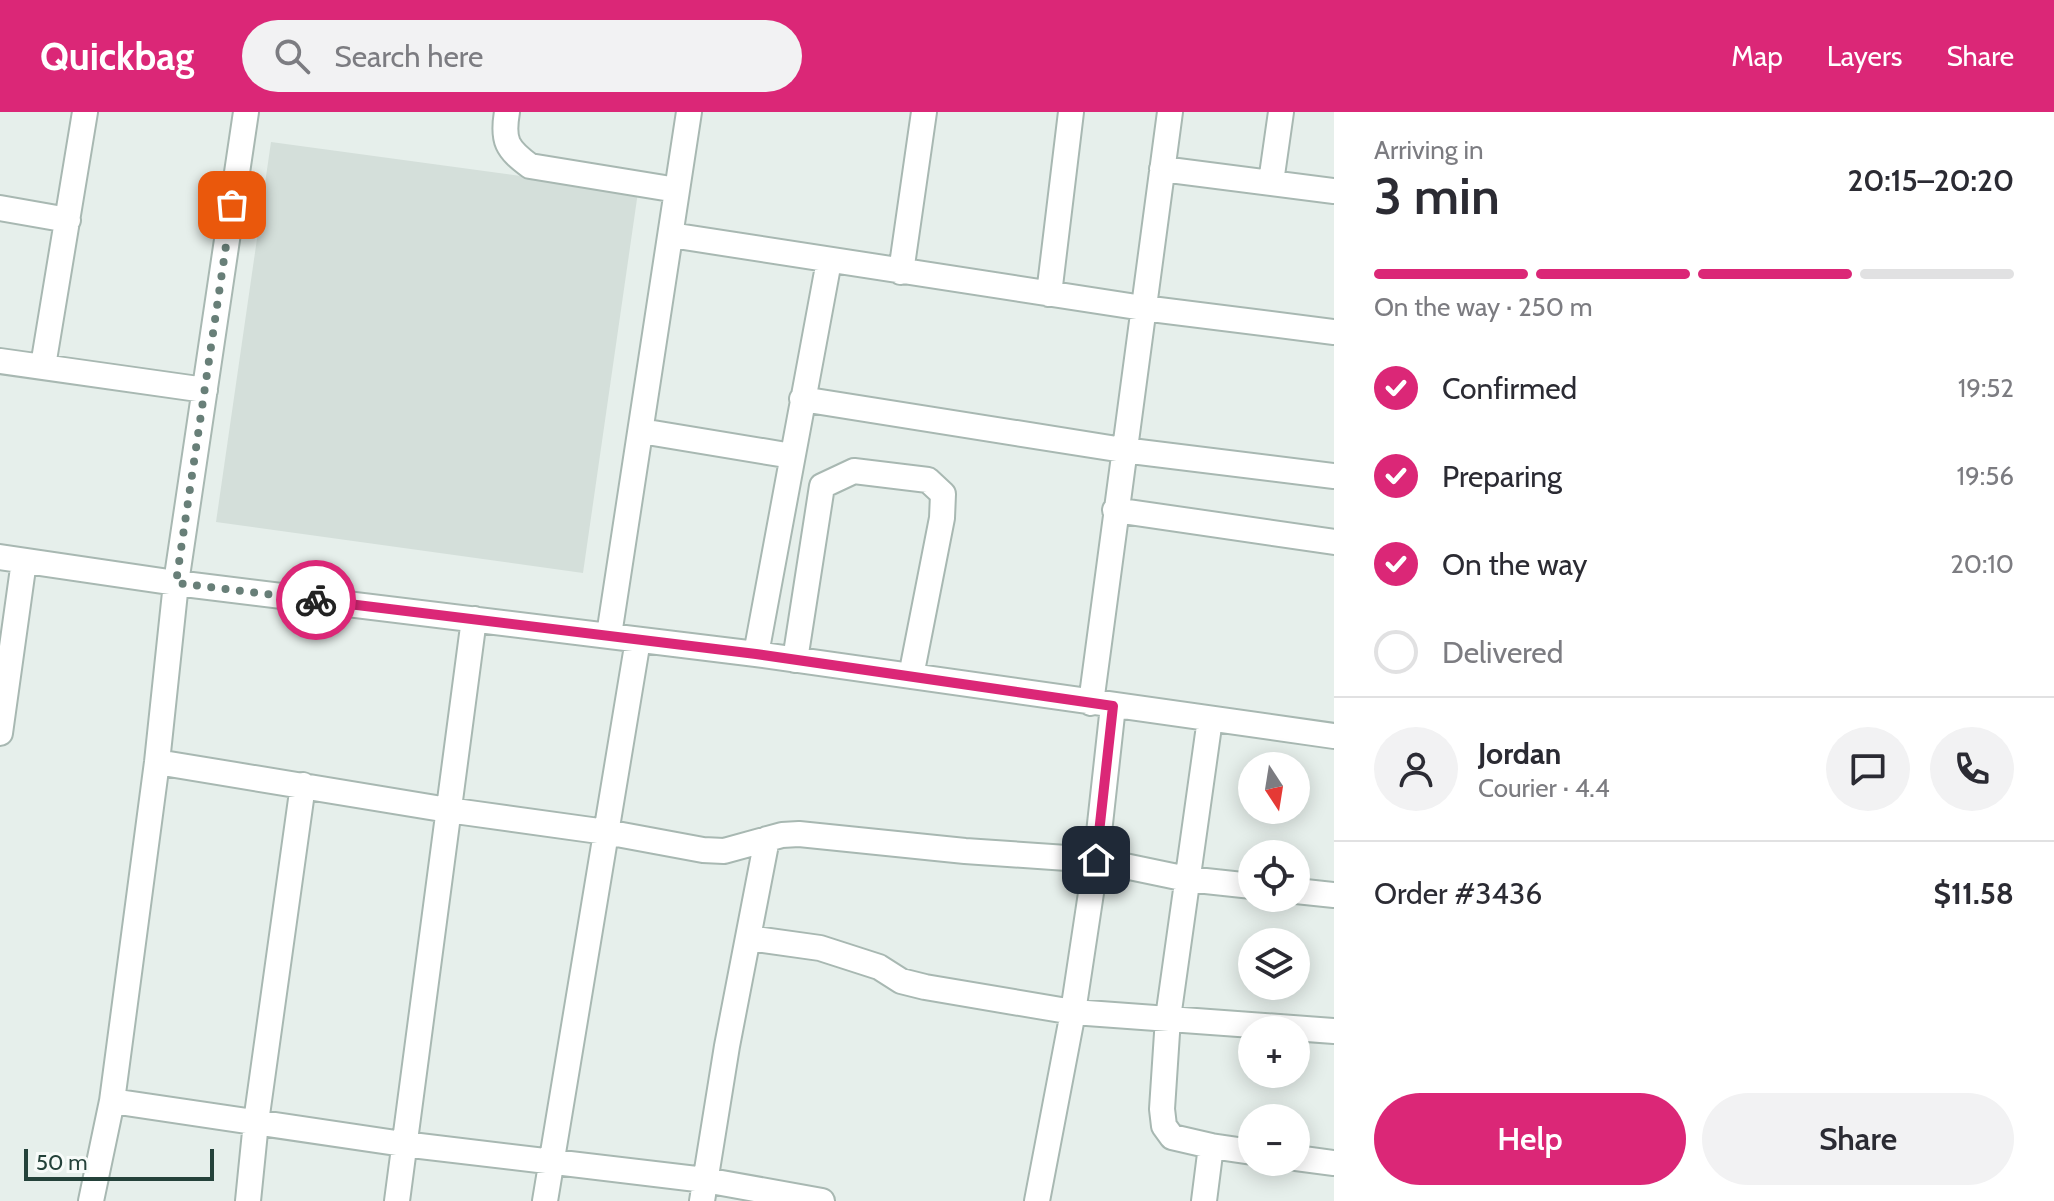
<!DOCTYPE html>
<meta charset="utf-8">
<style>
body{margin:0;font-family:Cabin,sans-serif;background:#f2f2f3;color:#2b2b33;height:100vh;display:flex;flex-direction:column;font-size:30px;white-space:nowrap}
*{box-sizing:border-box;margin:0}
p{font-size:26px;color:#7c7c81}
.icon{flex:none;width:44px;height:44px;fill:none;stroke:currentColor;stroke-width:2;stroke-linecap:round;stroke-linejoin:round}
.map{position:relative;flex:1;overflow:hidden}
.details{display:flex;flex-direction:column;background:#fff;width:720px}
.details>*{flex:none}
.needle{width:52px;rotate:168deg}
.tools{position:absolute;left:1238px;top:640px;display:grid;gap:16px}
.tools a{display:grid;place-items:center;width:72px;height:72px;border-radius:50%;background:#fff;box-shadow:0 4px 20px #0003;font-size:40px}
.scale{position:absolute;left:24px;bottom:20px;width:190px;box-sizing:border-box;padding-left:8px;border:4px solid #24423a;border-top:0;font-size:22px;line-height:28px;white-space:nowrap;color:#24423a;-webkit-text-stroke:6px #f7fbf9;paint-order:stroke}
.pin{position:absolute;display:grid;place-items:center;width:68px;height:68px;color:#fff;margin:-34px;border-radius:16px;box-shadow:0 4px 12px #0006}
.courier{position:absolute;display:grid;place-items:center;width:80px;height:80px;margin:-40px;border:6px solid #db2777;border-radius:50%;background:#fff;color:#222;box-shadow:0 2px 10px #0007}
.headline em{font-style:normal;font-weight:600}
.headline div{display:flex;flex-direction:column-reverse}
.headline{display:flex;align-items:center;justify-content:space-between;height:136px;padding:0 40px}
h1{font-size:52px;font-weight:600;line-height:60px}
.bar{display:grid;grid-template-columns:repeat(4,1fr);gap:12px 8px;align-content:center;height:96px;padding:0 40px}
.bar i{height:10px;border-radius:6px;background:#e1e1e2}
.bar .on{background:#db2777}
.bar p{grid-column:span 4}
.line{display:flex;align-items:center;gap:20px;padding:0 40px;border-top:2px solid #e1e1e2}
.line div{flex:1}
.round{display:grid;place-items:center;flex:none;width:84px;height:84px;border-radius:42px;background:#f2f2f3}
ol{padding:0 40px;list-style:none}
li{display:flex;align-items:center;gap:24px;height:88px}
li p{margin-inline-start:auto}
li .icon{padding:8px;border-radius:50%;background:#db2777;color:#fff;stroke-width:4}
li:last-child{color:#7c7c81}
li i{width:44px;height:44px;border:4px solid #e1e1e2;border-radius:50%}
.action{display:flex;gap:16px;margin-top:auto;padding:16px 40px}
.action a{flex:1;height:92px;border-radius:48px;background:#db2777;color:#fff;font-size:32px;font-weight:600;line-height:92px;text-align:center}
.action a+a{background:#f2f2f3;color:#2b2b33}
header{display:flex;align-items:center;gap:48px;box-sizing:border-box;height:112px;padding:0 40px;background:#db2777;color:#fff}
header strong{font-size:38px}
nav{display:flex;gap:44px;margin-inline-start:auto;font-size:28px}
.search{width:560px;height:72px;background:#f2f2f3;display:flex;align-items:center;gap:20px;box-sizing:border-box;padding:0 28px;border-radius:44px;color:#7c7c81;font-size:30px}
main{display:flex;flex:1;min-height:0}
.map>svg:first-child{display:block}
.built{fill:#d4dfda}
.lines{fill:none;stroke-linecap:round;stroke-linejoin:round}
.minor-casing{stroke:#a8b8b2;stroke-width:28}
.minor{stroke:#fff;stroke-width:24}
.done{stroke:#687f78;stroke-width:8;stroke-dasharray:0 14.4}
.route{stroke:#db2777;stroke-width:10}
</style>
<header>
<strong>Quickbag</strong>
<div class="search"><svg class="icon" aria-label="search" viewBox="0 0 24 24"><circle cx="10" cy="10" r="6"/><path d="M15 15l6 6"/></svg>Search here</div>
<nav><a>Map</a><a>Layers</a><a>Share</a></nav>
</header>
<main>
<div class="map">
<svg width="1334" height="1089" viewBox="0 0 1334 1089">
<rect width="100%" height="100%" fill="#e6efeb"/>
<path class="built" d="M 271,30 L 638,80 L 583,461 L 216,410 Z"/>
<g class="lines">
<g class="minor-casing">
<path id="minor" d="M 507,0 C 502,29 507,37 530,54 L 677,78
M 1162,57 L 1334,79
M 1271,70 L 1281,0
M 0,96 L 68,108
M 671,123 L 1143,196 L 1334,220
M 901,160 L 924,0
M 1049,182 L 1071,0
M 0,249 L 205,278
M 43,254 L 85,0
M 802,287 L 1123,338 L 1334,364
M 641,319 L 792,344
M 1115,398 L 1334,430
M 0,445 L 176,471 L 756,542 L 1334,624
M 609,523 L 689,0
M 756,542 L 829,149
M 795,548 L 822,374 L 854,359 L 928,368 L 943,382 L 942,406 L 911,564
M 1091,591 L 1170,0
M 0,621 L 24,449
M 157,650 L 448,698 L 606,720 L 703,738 L 724,739 L 782,723 L 799,722 L 965,739 L 1096,748 L 1187,767 L 1252,774
M 1296,779 L 1334,783
M 748,826 L 820,836 L 879,855 L 901,869 L 925,875 L 1073,900 L 1334,919
M 112,989 L 403,1032 L 705,1068 L 822,1089
M 1211,1034 L 1252,1040
M 1296,1046 L 1334,1051
M 91,1089 L 112,989 L 157,650 L 176,471 L 246,0
M 248,1089 L 256,1010 L 303,673
M 397,1089 L 474,507
M 545,1089 L 638,528
M 702,1089 L 727,934 L 767,727
M 1037,1089 L 1073,900 L 1096,748 L 1113,594
M 1204,1089 L 1211,1034 L 1172,1025 L 1164,1014 L 1162,997 L 1168,906 L 1210,607"/>
</g>
<use href="#minor" class="minor"/>
</g>
<g class="lines">
<path class="done" d="M 232,93 L 176,471 L 316,488"/>
<path class="route" d="M 316,488 L 756,542 L 1113,594 L 1096,748"/>
</g>
</svg>
<div class="tools">
<a><svg class="needle" viewBox="-14 -14 28 28"><path d="M0-13l5 13h-10z" fill="#e53935"/><path d="M0 13l5-13h-10z" fill="#7c7c81"/></svg></a>
<a><svg class="icon" aria-label="locate" viewBox="0 0 24 24"><circle cx="12" cy="12" r="6"/><path d="M12 2v4M12 18v4M2 12h4M18 12h4"/></svg></a>
<a><svg class="icon" aria-label="layers" viewBox="0 0 24 24"><path d="M12 4l9 5-9 5-9-5zM3 14l9 5 9-5"/></svg></a>
<a>+</a>
<a>−</a>
</div>
<div class="scale">50 m</div>
<div class="pin" style="left:232px;top:93px;background:#ea580c"><svg class="icon" aria-label="bag" viewBox="0 0 24 24"><path d="M5 8h14l-1 12H6zM9 8a3 3 0 0 1 6 0"/></svg></div>
<div class="pin" style="left:1096px;top:748px;background:#1f2937"><svg class="icon" aria-label="home" viewBox="0 0 24 24"><path d="M3 11l9-7 9 7M6 9v11h12V9"/></svg></div>
<div class="courier" style="left:316px;top:488px"><svg class="icon" aria-label="bike" viewBox="0 0 24 24"><circle cx="6" cy="16" r="4"/><circle cx="18" cy="16" r="4"/><path d="M6 16l4-8h5l3 8M10 8l3 8H6M13 5h3"/></svg></div>
</div>
<section class="details">
<div class="headline"><div><h1>3 min</h1><p>Arriving in</p></div><em>20:15–20:20</em></div>
<div class="bar"><i class="on"></i><i class="on"></i><i class="on"></i><i></i><p>On the way · 250 m</p></div>
<ol>
<li><svg class="icon" aria-label="check" viewBox="0 0 24 24"><path d="M5 12l5 5 9-10"/></svg>Confirmed<p>19:52</p></li>
<li><svg class="icon" aria-label="check" viewBox="0 0 24 24"><path d="M5 12l5 5 9-10"/></svg>Preparing<p>19:56</p></li>
<li><svg class="icon" aria-label="check" viewBox="0 0 24 24"><path d="M5 12l5 5 9-10"/></svg>On the way<p>20:10</p></li>
<li><i></i>Delivered</li>
</ol>
<div class="line" style="height:144px"><a class="round"><svg class="icon" aria-label="person" viewBox="0 0 24 24"><circle cx="12" cy="8" r="4"/><path d="M4 21q1-7 8-7t8 7"/></svg></a><div><b>Jordan</b><p>Courier · 4.4</p></div><a class="round"><svg class="icon" aria-label="chat" viewBox="0 0 24 24"><path d="M4 5h16v11H9l-5 4z"/></svg></a><a class="round"><svg class="icon" aria-label="phone" viewBox="0 0 24 24"><path d="M5 4h4l2 5-3 2q2 4 5 5l2-3 5 2v4C11 20 4 13 5 4z"/></svg></a></div>
<div class="line" style="height:104px"><div>Order #3436</div><b>$11.58</b></div>
<div class="action"><a>Help</a><a>Share</a></div>
</section>
</main>
